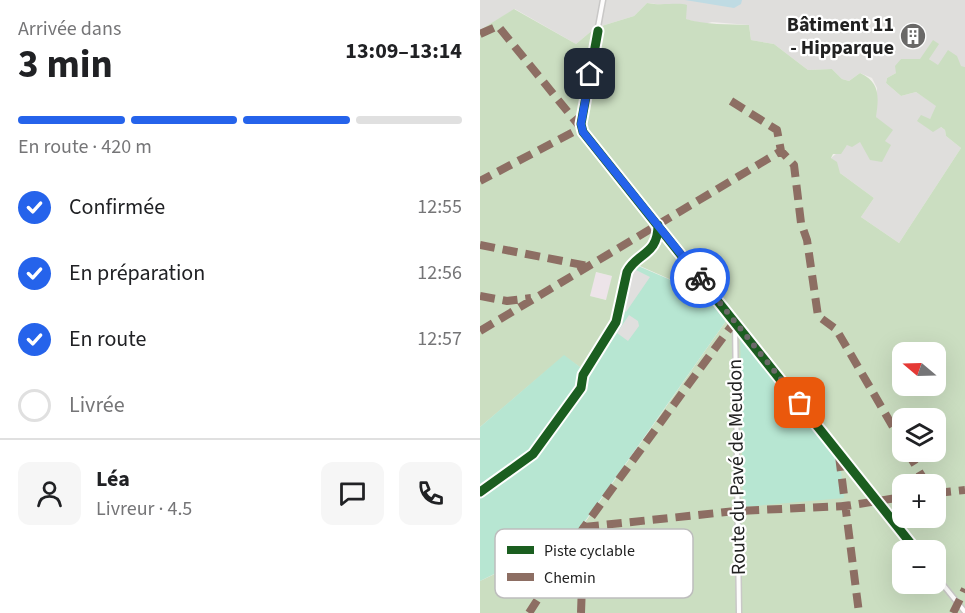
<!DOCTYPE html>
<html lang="fr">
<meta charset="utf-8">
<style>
body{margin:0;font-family:"Source Sans 3",sans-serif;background:#f6f6f6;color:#202124;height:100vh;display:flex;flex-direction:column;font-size:22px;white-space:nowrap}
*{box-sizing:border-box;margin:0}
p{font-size:20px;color:#757577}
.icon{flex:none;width:33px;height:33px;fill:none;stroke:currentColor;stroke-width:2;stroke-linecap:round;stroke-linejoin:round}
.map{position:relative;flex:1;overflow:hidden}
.side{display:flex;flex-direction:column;background:#fff;width:480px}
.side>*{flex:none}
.needle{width:39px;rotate:289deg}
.fabs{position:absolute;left:412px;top:342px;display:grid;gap:12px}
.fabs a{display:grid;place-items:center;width:54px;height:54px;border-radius:12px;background:#fff;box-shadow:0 6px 24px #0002;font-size:30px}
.pin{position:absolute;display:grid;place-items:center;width:51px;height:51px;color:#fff;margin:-26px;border-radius:12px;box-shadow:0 3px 9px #0006}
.courier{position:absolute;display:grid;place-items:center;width:60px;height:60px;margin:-30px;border:4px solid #2563eb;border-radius:50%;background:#fff;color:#222;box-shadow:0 2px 8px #0007}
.head em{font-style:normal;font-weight:700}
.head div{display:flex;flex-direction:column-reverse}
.head{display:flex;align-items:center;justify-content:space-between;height:102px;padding:0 18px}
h1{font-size:39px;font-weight:700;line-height:45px}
.bar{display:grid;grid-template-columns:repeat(4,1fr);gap:9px 6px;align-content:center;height:72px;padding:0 18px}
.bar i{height:8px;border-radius:4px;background:#e0e0e0}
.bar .on{background:#2563eb}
.bar p{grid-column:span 4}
.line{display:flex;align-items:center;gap:15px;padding:0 18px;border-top:2px solid #e0e0e0}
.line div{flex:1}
.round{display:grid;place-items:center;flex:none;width:63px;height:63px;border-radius:12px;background:#f6f6f6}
ol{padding:0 18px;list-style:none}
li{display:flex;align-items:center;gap:18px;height:66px}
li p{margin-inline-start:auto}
li .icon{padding:6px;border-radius:50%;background:#2563eb;color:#fff;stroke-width:4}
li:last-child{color:#757577}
li i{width:33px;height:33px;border:3px solid #e0e0e0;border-radius:50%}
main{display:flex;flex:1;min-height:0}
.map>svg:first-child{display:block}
.residential{fill:#dfdedc}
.industrial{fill:#ede4e9}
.forest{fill:#cbdec1;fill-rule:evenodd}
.pitch{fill:#b7e6d2}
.parking{fill:#e0dfde}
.water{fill:#bfdbe3}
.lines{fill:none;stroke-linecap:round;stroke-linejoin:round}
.minor-casing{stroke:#c9c8c7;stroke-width:7}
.minor{stroke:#fdfcfc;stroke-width:4}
.quiet{stroke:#8d6e63;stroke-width:8;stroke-dasharray:15 8;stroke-linecap:butt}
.cycleway-casing{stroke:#fff;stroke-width:13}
.cycleway{stroke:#1b5e20;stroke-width:9}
.done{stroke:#6a6968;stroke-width:6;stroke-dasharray:0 10.8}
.route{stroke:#2563eb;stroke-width:8}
.labels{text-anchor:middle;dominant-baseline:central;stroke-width:4.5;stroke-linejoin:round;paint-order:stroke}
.poi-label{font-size:20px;font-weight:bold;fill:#222;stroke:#fff;text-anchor:end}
.street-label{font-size:20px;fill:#222;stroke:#fff}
.key{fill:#fff;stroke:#bdbdbd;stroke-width:1.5}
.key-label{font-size:16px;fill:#222}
</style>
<main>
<section class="side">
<div class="head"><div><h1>3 min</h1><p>Arrivée dans</p></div><em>13:09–13:14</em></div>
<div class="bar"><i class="on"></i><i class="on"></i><i class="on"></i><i></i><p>En route · 420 m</p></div>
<ol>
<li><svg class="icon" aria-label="check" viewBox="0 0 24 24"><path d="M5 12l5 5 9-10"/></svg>Confirmée<p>12:55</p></li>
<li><svg class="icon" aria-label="check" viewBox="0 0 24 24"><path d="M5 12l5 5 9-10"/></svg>En préparation<p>12:56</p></li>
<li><svg class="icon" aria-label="check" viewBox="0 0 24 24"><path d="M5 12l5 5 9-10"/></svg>En route<p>12:57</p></li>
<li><i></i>Livrée</li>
</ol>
<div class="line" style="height:108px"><a class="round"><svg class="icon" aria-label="person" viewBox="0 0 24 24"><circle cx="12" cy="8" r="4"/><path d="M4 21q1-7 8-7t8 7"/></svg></a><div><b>Léa</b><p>Livreur · 4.5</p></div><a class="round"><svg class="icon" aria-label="chat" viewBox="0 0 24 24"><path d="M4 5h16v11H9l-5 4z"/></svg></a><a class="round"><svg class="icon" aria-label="phone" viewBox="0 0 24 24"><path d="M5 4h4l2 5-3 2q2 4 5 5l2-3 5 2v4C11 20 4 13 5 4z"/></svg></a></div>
</section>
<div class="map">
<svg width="485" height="613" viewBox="0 0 485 613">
<rect width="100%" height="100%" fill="#f0eeeb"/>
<path class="residential" d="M 0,0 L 485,0 L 485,67 L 457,65 L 449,59 L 421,59 L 416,73 L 407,78 L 406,83 L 421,96 L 436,92 L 457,106 L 450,119 L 465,130 L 466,136 L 481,148 L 419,243 L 381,217 L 394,198 L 360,173 L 351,158 L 367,145 L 380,141 L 391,160 L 405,153 L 405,141 L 396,117 L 397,88 L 392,78 L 380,73 L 369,81 L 362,79 L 352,69 L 328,70 L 294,44 L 271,40 L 269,25 L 232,22 L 224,24 L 205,19 L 194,6 L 167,3 L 154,16 L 115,28 L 96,44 L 35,9 L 0,30 Z"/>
<path class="industrial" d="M 115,272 L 132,276 L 127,300 L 110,296 Z"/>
<path class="forest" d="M 167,3 C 182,6 198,2 207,5 L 206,19 C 226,25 247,24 269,25 L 271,40 L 294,44 L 328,70 L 352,69 L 362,79 L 369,81 L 380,73 C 400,82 399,97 396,117 L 413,130 L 405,141 L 411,145 L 402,162 L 390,160 L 380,142 L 372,147 L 367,145 L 361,154 L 353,154 L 351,158 L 357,162 L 360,173 L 394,198 L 381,217 L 419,243 L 481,148 L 466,136 L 465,130 L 461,127 L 453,132 L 437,121 L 441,115 L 450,119 L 456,106 L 436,92 L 421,96 L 406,83 L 407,78 L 416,73 L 415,66 L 421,59 L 440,59 L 453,40 L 459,44 L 449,59 L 458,65 L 468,50 L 477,56 L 481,66 L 485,67 L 485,613 L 0,613 L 0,581 L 90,538 L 99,531 L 246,321 L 230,297 L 160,266 L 143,296 L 140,295 L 133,324 L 104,370 L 84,356 L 0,427 L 0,30 L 34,9 L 96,44 L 115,28 L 154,16 ZM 116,272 L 132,276 L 126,300 L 110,296 ZM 423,352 L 456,352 L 456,386 L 423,386 ZM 423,418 L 456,418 L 456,452 L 423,452 ZM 423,484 L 456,484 L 456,518 L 423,518 ZM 423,550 L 456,550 L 456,584 L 423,584 Z"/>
<path class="pitch" d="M 156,265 L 230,297 L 246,318 L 246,321 L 96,534 L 0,581 L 0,427 L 84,355 L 104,370 L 133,324 L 140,295 L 142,296 L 151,268 L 155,269 Z
M 260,328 L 359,453 L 364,498 L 263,507 Z"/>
<path class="parking" d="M 152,268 L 170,277 L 146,312 L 141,307 Z
M 149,315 L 158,321 L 159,326 L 148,341 L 137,333 Z"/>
<path class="water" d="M 205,0 L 262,0 L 261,4 L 254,8 Z"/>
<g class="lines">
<g class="minor-casing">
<path id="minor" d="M 123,0 L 101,119 L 103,132 L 436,550
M 255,321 L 259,613
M 0,492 L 53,454 L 101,388 L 103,375 L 136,322 L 147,272 C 156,253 178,256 178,226
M 456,576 L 485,612"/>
</g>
<use href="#minor" class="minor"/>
<path class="quiet" d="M 0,34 L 18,26 L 101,128 L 0,181
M 251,101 L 297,130 L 301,151 L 314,165 L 321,223 L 327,240 L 338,316 L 356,329 L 423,444
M 0,245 L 108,266
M 0,296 L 27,301 L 51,298
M 0,331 L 301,151
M 427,452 L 447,484
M 359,456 L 379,613
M 456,493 L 485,490
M 104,527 L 256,511 L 366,506 L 423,497
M 49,613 L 104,527 L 255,321
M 101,613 L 104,527
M 473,613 L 485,589"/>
<g class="cycleway-casing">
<path id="cycleway" d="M 118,31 L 101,124 L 103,132 L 436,550
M 0,492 L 53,454 L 101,388 L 103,375 L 136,322 L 147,272 C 157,252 178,256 178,225"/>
</g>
<use href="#cycleway" class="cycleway"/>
</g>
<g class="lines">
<path class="done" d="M 220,278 L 320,403"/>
<path class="route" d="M 110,74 L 101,124 L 103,132 L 220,278"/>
</g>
<defs>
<g id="building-disc" transform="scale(1.35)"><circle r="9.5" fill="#6a6968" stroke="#fff"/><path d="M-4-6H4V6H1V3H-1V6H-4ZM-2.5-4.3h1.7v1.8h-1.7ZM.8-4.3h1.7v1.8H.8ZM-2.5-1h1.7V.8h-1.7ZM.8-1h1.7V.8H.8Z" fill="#fff"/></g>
</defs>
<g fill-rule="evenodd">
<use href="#building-disc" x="433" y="36"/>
</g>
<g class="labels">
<g class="poi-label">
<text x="414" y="25">Bâtiment 11<tspan x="414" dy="23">- Hipparque</tspan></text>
</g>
<g class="street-label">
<text transform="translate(257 467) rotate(-91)">Route du Pavé de Meudon</text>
</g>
</g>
<rect x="15" y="529" width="198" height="69" rx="9" class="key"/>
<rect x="27" y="546" width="27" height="8" fill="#1b5e20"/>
<rect x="27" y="573" width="27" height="8" fill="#8d6e63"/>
<g class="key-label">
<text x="64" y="556">Piste cyclable</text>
<text x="64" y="583">Chemin</text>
</g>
</svg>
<div class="fabs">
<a><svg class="needle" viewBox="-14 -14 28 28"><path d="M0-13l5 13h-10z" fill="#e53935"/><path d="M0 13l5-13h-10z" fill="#757577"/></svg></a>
<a><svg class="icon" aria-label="layers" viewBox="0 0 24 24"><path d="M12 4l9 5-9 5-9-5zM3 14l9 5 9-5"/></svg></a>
<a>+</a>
<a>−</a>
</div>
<div class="pin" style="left:320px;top:403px;background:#ea580c"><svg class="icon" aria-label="bag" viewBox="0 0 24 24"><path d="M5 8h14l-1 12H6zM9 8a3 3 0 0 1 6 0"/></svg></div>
<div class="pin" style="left:110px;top:74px;background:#1f2937"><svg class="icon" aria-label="home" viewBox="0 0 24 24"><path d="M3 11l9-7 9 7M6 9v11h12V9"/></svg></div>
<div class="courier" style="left:220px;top:278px"><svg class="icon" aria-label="bike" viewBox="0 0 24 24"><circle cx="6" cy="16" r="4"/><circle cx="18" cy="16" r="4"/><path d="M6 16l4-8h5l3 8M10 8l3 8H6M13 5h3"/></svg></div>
</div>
</main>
